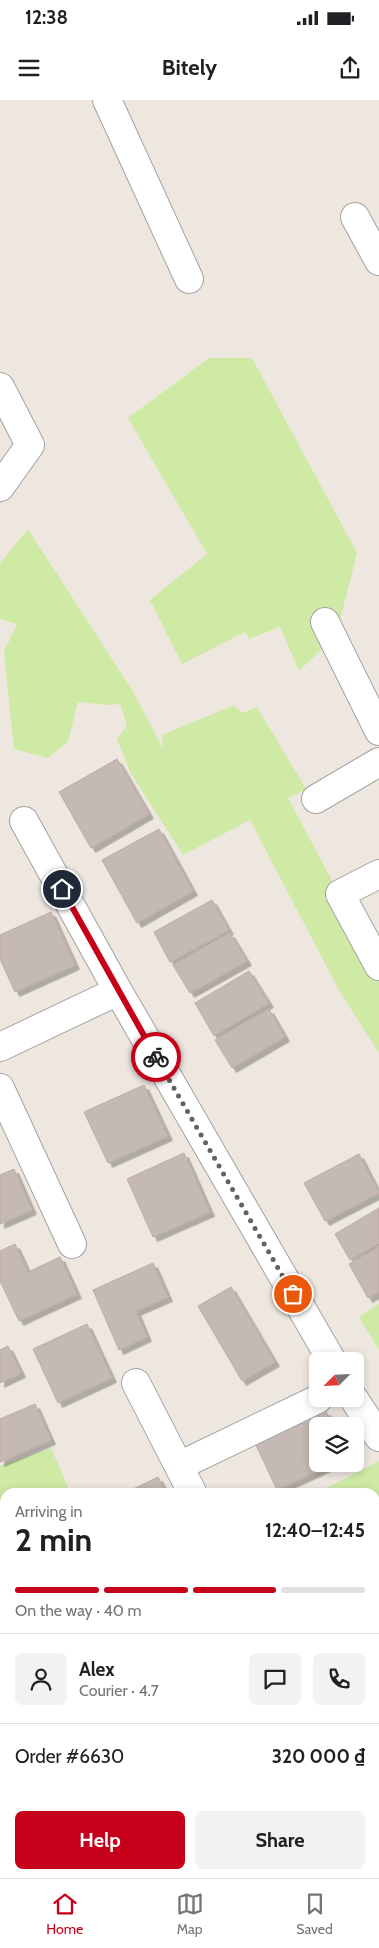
<!DOCTYPE html>
<meta charset="utf-8">
<style>
body{margin:0;font-family:Cabin,sans-serif;background:#f2f2f2;color:#202124;height:100vh;display:flex;flex-direction:column;font-size:19px;white-space:nowrap}
*{box-sizing:border-box;margin:0}
p{font-size:16px;color:#757577}
.icon{flex:none;width:28px;height:28px;fill:none;stroke:currentColor;stroke-width:2;stroke-linecap:round;stroke-linejoin:round}
.map{position:relative;flex:1;overflow:hidden}
.drawer{position:absolute;left:0px;top:1388px;width:380px;height:391px;display:flex;flex-direction:column;background:#fff;border-radius:15px 15px 0 0;box-shadow:0 2px 8px #0003}
.drawer>*{flex:none}
.needle{width:32px;rotate:246deg}
.buttons{position:absolute;left:309px;top:1252px;display:grid;gap:10px}
.buttons a{display:grid;place-items:center;width:55px;height:55px;border-radius:8px;background:#fff;box-shadow:0 2px 8px #0003;font-size:25px}
.pin{position:absolute;display:grid;place-items:center;width:42px;height:42px;color:#fff;margin:-21px;border:2px solid #fff;border-radius:50%;box-shadow:0 1px 5px #0007}
.courier{position:absolute;display:grid;place-items:center;width:50px;height:50px;margin:-25px;border:4px solid #c70019;border-radius:50%;background:#fff;color:#222;box-shadow:0 1px 6px #0007}
.overview em{font-style:normal;font-weight:800}
.overview div{display:flex;flex-direction:column-reverse}
.overview{display:flex;align-items:center;justify-content:space-between;height:85px;padding:0 15px}
h1{font-size:32px;font-weight:800;line-height:38px}
.bar{display:grid;grid-template-columns:repeat(4,1fr);gap:8px 5px;align-content:center;height:60px;padding:0 15px}
.bar i{height:6px;border-radius:4px;background:#e0e0e0}
.bar .active{background:#c70019}
.bar p{grid-column:span 4}
.line{display:flex;align-items:center;gap:12px;padding:0 15px;border-top:1px solid #e0e0e0}
.line div{flex:1}
.round{display:grid;place-items:center;flex:none;width:52px;height:52px;border-radius:8px;background:#f2f2f2}
.primary-button{display:flex;gap:10px;margin-top:auto;padding:10px 15px}
.primary-button a{flex:1;height:58px;border-radius:8px;background:#c70019;color:#fff;font-size:20px;font-weight:800;line-height:58px;text-align:center}
.primary-button a+a{background:#f2f2f2;color:#202124}
.status{display:flex;justify-content:space-between;align-items:center;height:35px;padding:0 25px;background:#fff;direction:ltr}
.status svg{height:14px;fill:currentColor}
header{display:flex;justify-content:space-between;align-items:center;height:65px;padding:0 15px;background:#fff;font-size:22px;font-weight:800}
.tab-bar{display:flex;justify-content:space-around;align-items:center;height:70px;border-top:1px solid #e0e0e0;background:#fff;font-size:14px;color:#757577}
.tab-bar a{display:grid;justify-items:center;gap:2px}
.tab-bar .active{color:#c70019}
.map>svg:first-child{display:block}
.grass{fill:#cfeaa4}
.building{fill:#c5b9b4;stroke:#bfaba3;filter:url(#shadow)}
.lines{fill:none;stroke-linecap:round;stroke-linejoin:round}
.minor-casing{stroke:#a2a2a2;stroke-width:30}
.minor{stroke:#fff;stroke-width:28}
.done{stroke:#646260;stroke-width:5;stroke-dasharray:0 9}
.route{stroke:#c70019;stroke-width:6}
</style>
<div class="status"><b>12:38</b><svg viewBox="0 0 49 12"><path d="M0 12V9h3v3zM5 12V6h3v6zM10 12V3h3v9zM15 12V0h3v12zM26 1h20v11H26zM47 4h2v5h-2z"/></svg></div>
<header><svg class="icon" aria-label="menu" viewBox="0 0 24 24"><path d="M4 6h16M4 12h16M4 18h16"/></svg>Bitely<svg class="icon" aria-label="share" viewBox="0 0 24 24"><path d="M12 15V3M7 8l5-5 5 5M5 13v7h14v-7"/></svg></header>
<div class="map">
<svg width="379" height="1778" viewBox="0 0 379 1778">
<defs>
<filter id="shadow"><feDropShadow dx="4.5" dy="4.5" stdDeviation="0" flood-color="#0004"/></filter>
</defs>
<rect width="100%" height="100%" fill="#ede7e0"/>
<path class="grass" d="M 209,258 L 252,258 L 357,453 L 336,536 L 299,571 L 280,527 L 249,539 L 245,532 L 182,564 L 150,500 L 207,454 L 128,318 Z
M 28,429 L 135,595 L 163,649 L 162,635 L 234,605 L 242,613 L 257,607 L 306,689 L 288,698 L 379,869 L 379,953 L 340,892 L 250,720 L 183,755 L 130,672 L 117,639 L 127,626 L 120,604 L 109,605 L 78,602 L 68,642 L 48,658 L 14,649 L 4,552 L 17,524 L 0,519 L 0,463 Z
M 379,1204 L 379,1250 L 359,1217 Z
M 51,1348 L 70,1392 L 5,1392 L 5,1426 L 0,1428 L 0,1366 Z
M 379,1361 L 379,1439 L 375,1441 L 375,1392 L 319,1392 Z
M 0,1493 L 5,1503 L 5,1576 L 0,1566 Z"/>
<path class="building" d="M 117,659 L 149,714 L 91,748 L 59,692 Z
M 159,729 L 193,791 L 137,823 L 102,760 Z
M 212,800 L 229,830 L 170,862 L 154,832 Z
M 51,812 L 75,865 L 15,892 L 0,859 L 0,835 Z
M 230,833 L 247,861 L 190,893 L 173,865 Z
M 249,871 L 269,903 L 214,936 L 195,903 Z
M 269,909 L 285,937 L 232,968 L 215,940 Z
M 144,985 L 168,1036 L 108,1063 L 84,1012 Z
M 184,1053 L 210,1112 L 153,1137 L 127,1079 Z
M 359,1054 L 379,1093 L 325,1121 L 304,1083 Z
M 14,1069 L 32,1110 L 0,1124 L 0,1075 Z
M 379,1108 L 379,1143 L 350,1160 L 335,1134 Z
M 15,1144 L 28,1172 L 60,1157 L 77,1194 L 19,1221 L 0,1181 L 0,1151 Z
M 379,1147 L 379,1192 L 368,1198 L 349,1164 Z
M 153,1163 L 168,1197 L 136,1211 L 147,1237 L 119,1250 L 93,1190 Z
M 231,1187 L 275,1262 L 242,1281 L 198,1206 Z
M 87,1224 L 112,1278 L 58,1303 L 33,1249 Z
M 8,1246 L 21,1273 L 0,1283 L 0,1250 Z
M 35,1304 L 51,1340 L 0,1362 L 0,1319 Z
M 326,1311 L 333,1326 L 318,1326 L 318,1364 L 333,1364 L 277,1390 L 255,1343 Z
M 158,1377 L 166,1392 L 127,1392 Z
M 5,1429 L 5,1462 L 0,1465 L 0,1431 Z"/>
<g class="lines">
<g class="minor-casing">
<path id="minor" d="M 107,0 L 189,179
M 355,117 L 379,161
M 0,287 L 30,345 L 0,387
M 325,522 L 379,631
M 316,699 L 379,662
M 24,721 L 118,891 L 332,1261
M 379,774 L 340,794 L 379,866
M 0,947 L 118,891
M 0,988 L 72,1144
M 136,1283 L 192,1392
M 354,1299 L 379,1337
M 179,1366 L 318,1299
M 0,1648 L 5,1660
M 129,1774 L 137,1778"/>
</g>
<use href="#minor" class="minor"/>
</g>
<g class="lines">
<path class="done" d="M 156,957 L 293,1194"/>
<path class="route" d="M 62,789 L 156,957"/>
</g>
</svg>
<div class="buttons">
<a><svg class="needle" viewBox="-14 -14 28 28"><path d="M0-13l5 13h-10z" fill="#e53935"/><path d="M0 13l5-13h-10z" fill="#757577"/></svg></a>
<a><svg class="icon" aria-label="layers" viewBox="0 0 24 24"><path d="M12 4l9 5-9 5-9-5zM3 14l9 5 9-5"/></svg></a>
</div>
<div class="pin" style="left:293px;top:1194px;background:#ea580c"><svg class="icon" aria-label="bag" viewBox="0 0 24 24"><path d="M5 8h14l-1 12H6zM9 8a3 3 0 0 1 6 0"/></svg></div>
<div class="pin" style="left:62px;top:789px;background:#1f2937"><svg class="icon" aria-label="home" viewBox="0 0 24 24"><path d="M3 11l9-7 9 7M6 9v11h12V9"/></svg></div>
<div class="courier" style="left:156px;top:957px"><svg class="icon" aria-label="bike" viewBox="0 0 24 24"><circle cx="6" cy="16" r="4"/><circle cx="18" cy="16" r="4"/><path d="M6 16l4-8h5l3 8M10 8l3 8H6M13 5h3"/></svg></div>
<section class="drawer">
<div class="overview"><div><h1>2 min</h1><p>Arriving in</p></div><em>12:40–12:45</em></div>
<div class="bar"><i class="active"></i><i class="active"></i><i class="active"></i><i></i><p>On the way · 40 m</p></div>
<div class="line" style="height:90px"><a class="round"><svg class="icon" aria-label="person" viewBox="0 0 24 24"><circle cx="12" cy="8" r="4"/><path d="M4 21q1-7 8-7t8 7"/></svg></a><div><b>Alex</b><p>Courier · 4.7</p></div><a class="round"><svg class="icon" aria-label="chat" viewBox="0 0 24 24"><path d="M4 5h16v11H9l-5 4z"/></svg></a><a class="round"><svg class="icon" aria-label="phone" viewBox="0 0 24 24"><path d="M5 4h4l2 5-3 2q2 4 5 5l2-3 5 2v4C11 20 4 13 5 4z"/></svg></a></div>
<div class="line" style="height:65px"><div>Order #6630</div><b>320 000 ₫</b></div>
<div class="primary-button"><a>Help</a><a>Share</a></div>
</section>
</div>
<nav class="tab-bar">
<a class="active"><svg class="icon" aria-label="home" viewBox="0 0 24 24"><path d="M3 11l9-7 9 7M6 9v11h12V9"/></svg>Home</a>
<a><svg class="icon" aria-label="map" viewBox="0 0 24 24"><path d="M3 6l6-2 6 2 6-2v14l-6 2-6-2-6 2zM9 4v14M15 6v14"/></svg>Map</a>
<a><svg class="icon" aria-label="saved" viewBox="0 0 24 24"><path d="M7 4h10v16l-5-4-5 4z"/></svg>Saved</a>
</nav>
